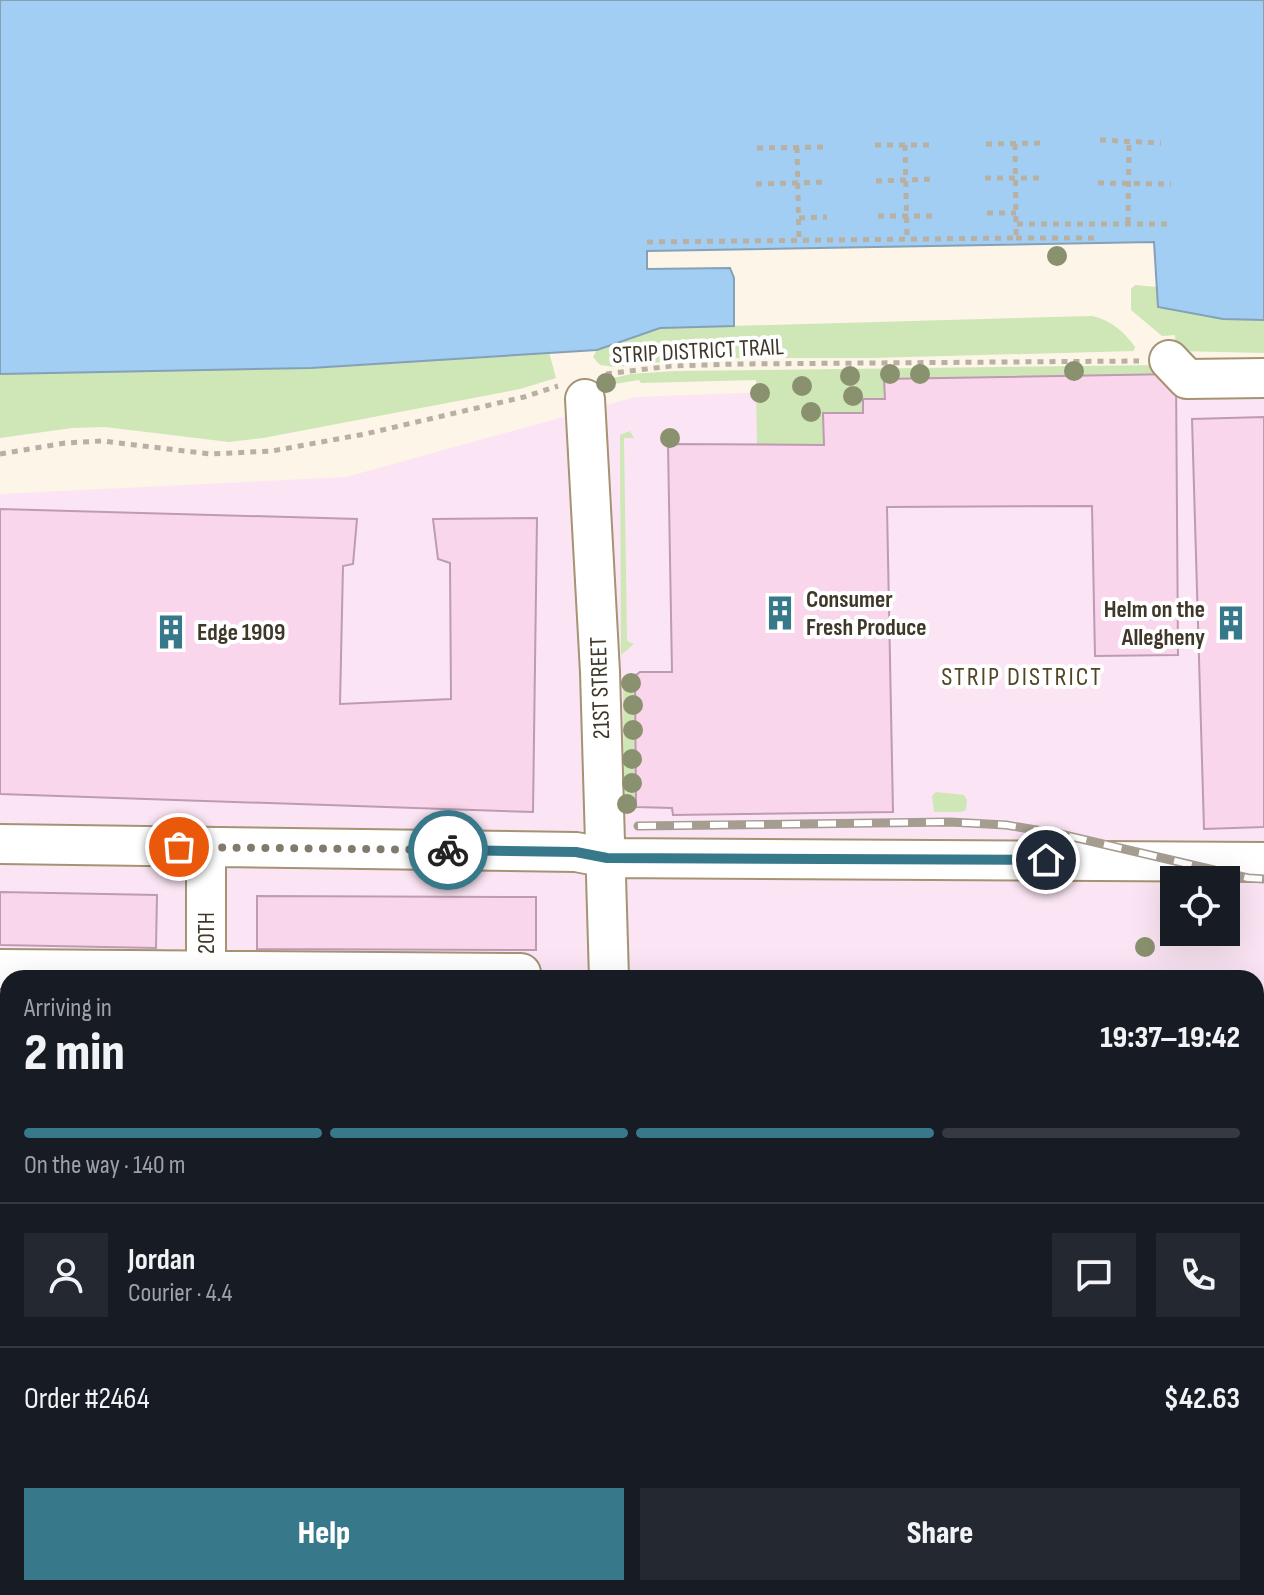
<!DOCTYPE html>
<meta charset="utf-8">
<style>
body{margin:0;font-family:"Sofia Sans Condensed",sans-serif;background:#242831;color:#f1f3f6;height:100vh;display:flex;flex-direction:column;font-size:30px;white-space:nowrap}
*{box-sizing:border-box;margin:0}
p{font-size:26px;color:#9ea1a6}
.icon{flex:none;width:44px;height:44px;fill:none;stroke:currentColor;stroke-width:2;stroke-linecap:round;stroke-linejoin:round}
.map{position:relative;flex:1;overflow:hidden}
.panel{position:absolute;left:0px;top:970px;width:1264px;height:626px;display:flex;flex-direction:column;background:#171b24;border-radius:24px 24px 0 0;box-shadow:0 8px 32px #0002}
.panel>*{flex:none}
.controls{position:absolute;left:1160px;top:866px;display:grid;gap:16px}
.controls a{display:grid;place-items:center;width:80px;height:80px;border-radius:0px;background:#171b24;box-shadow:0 8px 32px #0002;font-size:40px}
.pin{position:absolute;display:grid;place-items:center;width:68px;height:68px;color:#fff;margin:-34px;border:4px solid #fff;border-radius:50%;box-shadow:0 2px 8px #0007}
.courier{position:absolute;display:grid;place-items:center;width:80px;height:80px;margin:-40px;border:6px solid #37788a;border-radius:50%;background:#fff;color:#222;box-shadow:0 2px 10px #0007}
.head em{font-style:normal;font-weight:800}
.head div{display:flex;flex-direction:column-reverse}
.head{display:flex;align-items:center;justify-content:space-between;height:136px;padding:0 24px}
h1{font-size:52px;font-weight:800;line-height:60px}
.bar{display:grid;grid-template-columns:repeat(4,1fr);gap:12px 8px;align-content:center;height:96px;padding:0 24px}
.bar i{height:10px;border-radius:6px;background:#363941}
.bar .current{background:#37788a}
.bar p{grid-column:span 4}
.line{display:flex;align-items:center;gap:20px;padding:0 24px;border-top:2px solid #363941}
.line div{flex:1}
.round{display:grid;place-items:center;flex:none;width:84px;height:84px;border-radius:0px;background:#242831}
.cta{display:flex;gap:16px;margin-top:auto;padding:16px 24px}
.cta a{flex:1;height:92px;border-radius:0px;background:#37788a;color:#fff;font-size:32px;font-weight:800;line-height:92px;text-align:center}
.cta a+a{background:#242831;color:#f1f3f6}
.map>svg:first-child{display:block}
.commercial{fill:#fbe5f4;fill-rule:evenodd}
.green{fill:#cfe6b6}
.water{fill:#a2cef3;stroke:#84a1b7;stroke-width:2}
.building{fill:#fad6ed;stroke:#bd9bb1;stroke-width:2}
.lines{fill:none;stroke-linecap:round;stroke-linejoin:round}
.minor-casing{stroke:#a59373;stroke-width:42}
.path{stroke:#b8b0a3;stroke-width:5;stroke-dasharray:6 6;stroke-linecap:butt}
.minor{stroke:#fff;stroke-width:38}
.rail-casing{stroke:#a59d90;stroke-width:9}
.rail{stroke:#fff;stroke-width:6;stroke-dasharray:18;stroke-linecap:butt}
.tree{fill:#8a916e}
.done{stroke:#827a6c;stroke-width:8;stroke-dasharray:0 14.4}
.route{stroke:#37788a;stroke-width:10}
.labels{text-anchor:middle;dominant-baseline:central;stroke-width:8;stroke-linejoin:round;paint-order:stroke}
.street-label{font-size:24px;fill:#3f372a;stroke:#fff}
.poi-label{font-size:24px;font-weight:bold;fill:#3f372a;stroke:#fff;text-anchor:start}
.neighbourhood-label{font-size:26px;letter-spacing:2px;fill:#544426;stroke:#fff}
</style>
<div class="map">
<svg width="1264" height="1595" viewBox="0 0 1264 1595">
<rect width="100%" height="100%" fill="#fdf5e8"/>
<path class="commercial" d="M 1264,374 L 1264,1595 L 0,1595 L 0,494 L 346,477 L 635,397 ZM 1174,880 L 1226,880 L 1226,932 L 1174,932 ZM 8,978 L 1256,978 L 1256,1588 L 8,1588 Z"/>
<path class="green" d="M 1135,285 L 1157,287 L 1158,307 L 1264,320 L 1264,353 L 1176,351 L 1175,335 L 1162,336 L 1131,310 L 1131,289 Z
M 1092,316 C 1110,320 1124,331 1135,347 L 1134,351 L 871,358 L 698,358 L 615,367 L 600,365 L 593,357 L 597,350 L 660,328 Z
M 549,352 L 556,378 L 520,389 L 263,438 L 229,442 L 105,427 L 72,428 L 0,438 L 0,374 L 311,368 Z
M 1160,365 L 1176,374 L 884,379 L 885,399 L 863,399 L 863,413 L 824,413 L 824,445 L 757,444 L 756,380 L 641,383 L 639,380 L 602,386 L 601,381 L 631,374 L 675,371 Z
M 630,431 L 634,438 L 624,438 L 627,641 L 634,644 L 621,655 L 620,435 Z
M 635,676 L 636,807 L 624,808 L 623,687 Z
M 936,792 L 964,795 L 967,800 L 966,810 L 961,812 L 934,812 L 932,796 Z"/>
<path class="water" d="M 0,0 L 1264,0 L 1264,320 L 1223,319 L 1158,307 L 1154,242 L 647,251 L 647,269 L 730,268 L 734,278 L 734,326 L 660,328 L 597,350 L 311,368 L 0,374 Z"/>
<path class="building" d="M 1176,374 L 1178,655 L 1095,656 L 1092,506 L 887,507 L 893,812 L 673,815 L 672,808 L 636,807 L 635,676 L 640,672 L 672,672 L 668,444 L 824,445 L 823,413 L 863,413 L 863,399 L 885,399 L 884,379 Z
M 1264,417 L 1264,827 L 1204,829 L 1192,419 Z
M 0,509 L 357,519 L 353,564 L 343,566 L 340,704 L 451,699 L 450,563 L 438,559 L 433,519 L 537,518 L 533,812 L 0,794 Z
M 0,892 L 157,895 L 156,948 L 0,945 Z
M 257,896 L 536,897 L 536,950 L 257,949 Z
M 8,1114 L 8,1258 L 0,1258 L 0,1117 L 4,1120 Z
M 1256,1325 L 1264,1325 L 1264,1520 L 1256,1520 Z
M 0,1395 L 8,1395 L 8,1520 L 0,1520 Z
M 0,1559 L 8,1559 L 6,1595 L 0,1595 Z
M 6,1586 L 31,1588 L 31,1595 L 6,1595 Z
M 31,1588 L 64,1588 L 64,1595 L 31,1595 Z
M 234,1588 L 298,1588 L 298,1595 L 234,1595 Z
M 298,1588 L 326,1588 L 326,1595 L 298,1595 Z
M 326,1588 L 357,1588 L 357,1595 L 326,1595 Z
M 357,1588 L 388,1588 L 388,1595 L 357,1595 Z
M 388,1588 L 417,1588 L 417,1595 L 388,1595 Z
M 481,1588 L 568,1588 L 568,1595 L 481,1595 Z
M 634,1588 L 706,1588 L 707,1595 L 634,1595 Z
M 706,1588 L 738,1588 L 738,1595 L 707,1595 Z
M 738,1588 L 797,1588 L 797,1595 L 738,1595 Z
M 828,1588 L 859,1588 L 859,1595 L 829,1595 Z
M 859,1588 L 889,1588 L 889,1595 L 859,1595 Z
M 889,1588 L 920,1588 L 920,1595 L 889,1595 Z
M 920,1588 L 950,1588 L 950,1595 L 920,1595 Z
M 950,1588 L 984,1588 L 984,1595 L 950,1595 Z
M 1059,1588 L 1124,1588 L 1124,1595 L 1060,1595 Z"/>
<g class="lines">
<g class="minor-casing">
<path id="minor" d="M 1169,360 L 1187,379 L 1264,378
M 585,399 L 600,672 L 609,978
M 0,844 L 576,852 L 607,858 L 1264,862
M 0,969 L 521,973
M 206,970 L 206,847
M 1256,1286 L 1264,1286
M 0,1335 L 8,1335
M 1256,1531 L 1264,1531
M 0,1536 L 8,1536
M 210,1588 L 210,1595
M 607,1588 L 607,1595
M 1006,1588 L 1006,1595"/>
</g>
<path class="path" d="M 1100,140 L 1161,143
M 986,144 L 1043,143
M 1015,144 L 1016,224
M 875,145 L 933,145
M 905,145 L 907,238
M 797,147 L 799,240
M 757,148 L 827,147
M 985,178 L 1043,178
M 876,181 L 934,179
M 1098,183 L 1171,184
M 756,184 L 827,182
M 987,213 L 1016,213
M 878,216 L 935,216
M 799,218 L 827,217
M 1128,223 L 1129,141
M 1016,238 L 1094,238 L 1094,243
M 647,242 L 1016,238 L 1016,224 L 1169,224
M 606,374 L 671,366 L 736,364 L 1139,361
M 0,454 L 65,443 L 102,441 L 210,454 L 272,451 L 365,434 L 524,397 L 558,386"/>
<use href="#minor" class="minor"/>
<g class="rail-casing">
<path id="rail" d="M 638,826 L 950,822 L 1006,825 L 1060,834 L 1248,878 L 1264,879"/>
</g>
<use href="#rail" class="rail"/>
</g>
<g class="tree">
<circle cx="1057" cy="256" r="10"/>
<circle cx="1074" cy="371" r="10"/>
<circle cx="890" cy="374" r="10"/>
<circle cx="920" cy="374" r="10"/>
<circle cx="850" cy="376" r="10"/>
<circle cx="606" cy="383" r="10"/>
<circle cx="802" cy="386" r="10"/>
<circle cx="760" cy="393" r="10"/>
<circle cx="853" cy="396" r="10"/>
<circle cx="811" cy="412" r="10"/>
<circle cx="670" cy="438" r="10"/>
<circle cx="631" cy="683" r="10"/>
<circle cx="633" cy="705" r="10"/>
<circle cx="633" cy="730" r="10"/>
<circle cx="632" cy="759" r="10"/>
<circle cx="632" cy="783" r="10"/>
<circle cx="627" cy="804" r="10"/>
<circle cx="1145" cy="947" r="10"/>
</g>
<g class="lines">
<path class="done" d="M 179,847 L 448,850"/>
<path class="route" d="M 448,850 L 576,852 L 607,858 L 1046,860"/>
</g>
<defs>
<g id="building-bare" transform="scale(2.76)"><path d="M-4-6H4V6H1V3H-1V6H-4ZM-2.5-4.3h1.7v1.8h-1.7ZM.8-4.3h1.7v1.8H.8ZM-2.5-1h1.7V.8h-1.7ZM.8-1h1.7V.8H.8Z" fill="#37788a" stroke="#fff" stroke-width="2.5" paint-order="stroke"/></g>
</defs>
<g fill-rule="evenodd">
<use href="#building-bare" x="780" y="613"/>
<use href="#building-bare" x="1231" y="623"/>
<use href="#building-bare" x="171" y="632"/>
</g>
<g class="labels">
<g class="street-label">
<text transform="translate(698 351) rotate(-3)">STRIP DISTRICT TRAIL</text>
<text transform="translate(600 688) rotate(-92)">21ST STREET</text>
<text transform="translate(206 933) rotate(-90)">20TH</text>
</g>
<g class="poi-label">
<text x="806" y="599">Consumer<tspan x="806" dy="28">Fresh Produce</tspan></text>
<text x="1205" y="609" text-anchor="end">Helm on the<tspan x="1205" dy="28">Allegheny</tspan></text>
<text x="197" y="632">Edge 1909</text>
</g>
<g class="neighbourhood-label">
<text x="1022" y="677">STRIP DISTRICT</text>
</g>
</g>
</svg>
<div class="controls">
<a><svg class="icon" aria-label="locate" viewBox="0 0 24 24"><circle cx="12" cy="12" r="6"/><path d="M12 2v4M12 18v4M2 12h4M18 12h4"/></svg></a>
</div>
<div class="pin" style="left:179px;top:847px;background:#ea580c"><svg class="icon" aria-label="bag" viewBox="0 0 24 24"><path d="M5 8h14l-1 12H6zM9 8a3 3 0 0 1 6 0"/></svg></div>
<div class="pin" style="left:1046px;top:860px;background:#1f2937"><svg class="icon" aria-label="home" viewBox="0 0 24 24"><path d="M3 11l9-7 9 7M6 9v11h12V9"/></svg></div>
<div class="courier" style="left:448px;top:850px"><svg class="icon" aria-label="bike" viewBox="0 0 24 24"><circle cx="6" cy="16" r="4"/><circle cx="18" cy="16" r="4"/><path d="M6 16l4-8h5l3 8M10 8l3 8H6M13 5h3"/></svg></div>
<section class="panel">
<div class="head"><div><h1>2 min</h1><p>Arriving in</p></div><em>19:37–19:42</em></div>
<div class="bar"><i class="current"></i><i class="current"></i><i class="current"></i><i></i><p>On the way · 140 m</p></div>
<div class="line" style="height:144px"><a class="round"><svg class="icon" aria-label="person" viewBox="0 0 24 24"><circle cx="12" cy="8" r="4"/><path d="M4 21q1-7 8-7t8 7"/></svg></a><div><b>Jordan</b><p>Courier · 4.4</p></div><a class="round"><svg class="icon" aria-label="chat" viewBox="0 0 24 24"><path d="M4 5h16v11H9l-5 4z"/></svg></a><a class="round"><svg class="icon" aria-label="phone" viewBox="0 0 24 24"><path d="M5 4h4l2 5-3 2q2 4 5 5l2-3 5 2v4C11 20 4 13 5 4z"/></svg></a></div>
<div class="line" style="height:104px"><div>Order #2464</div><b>$42.63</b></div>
<div class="cta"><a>Help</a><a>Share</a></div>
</section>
</div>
